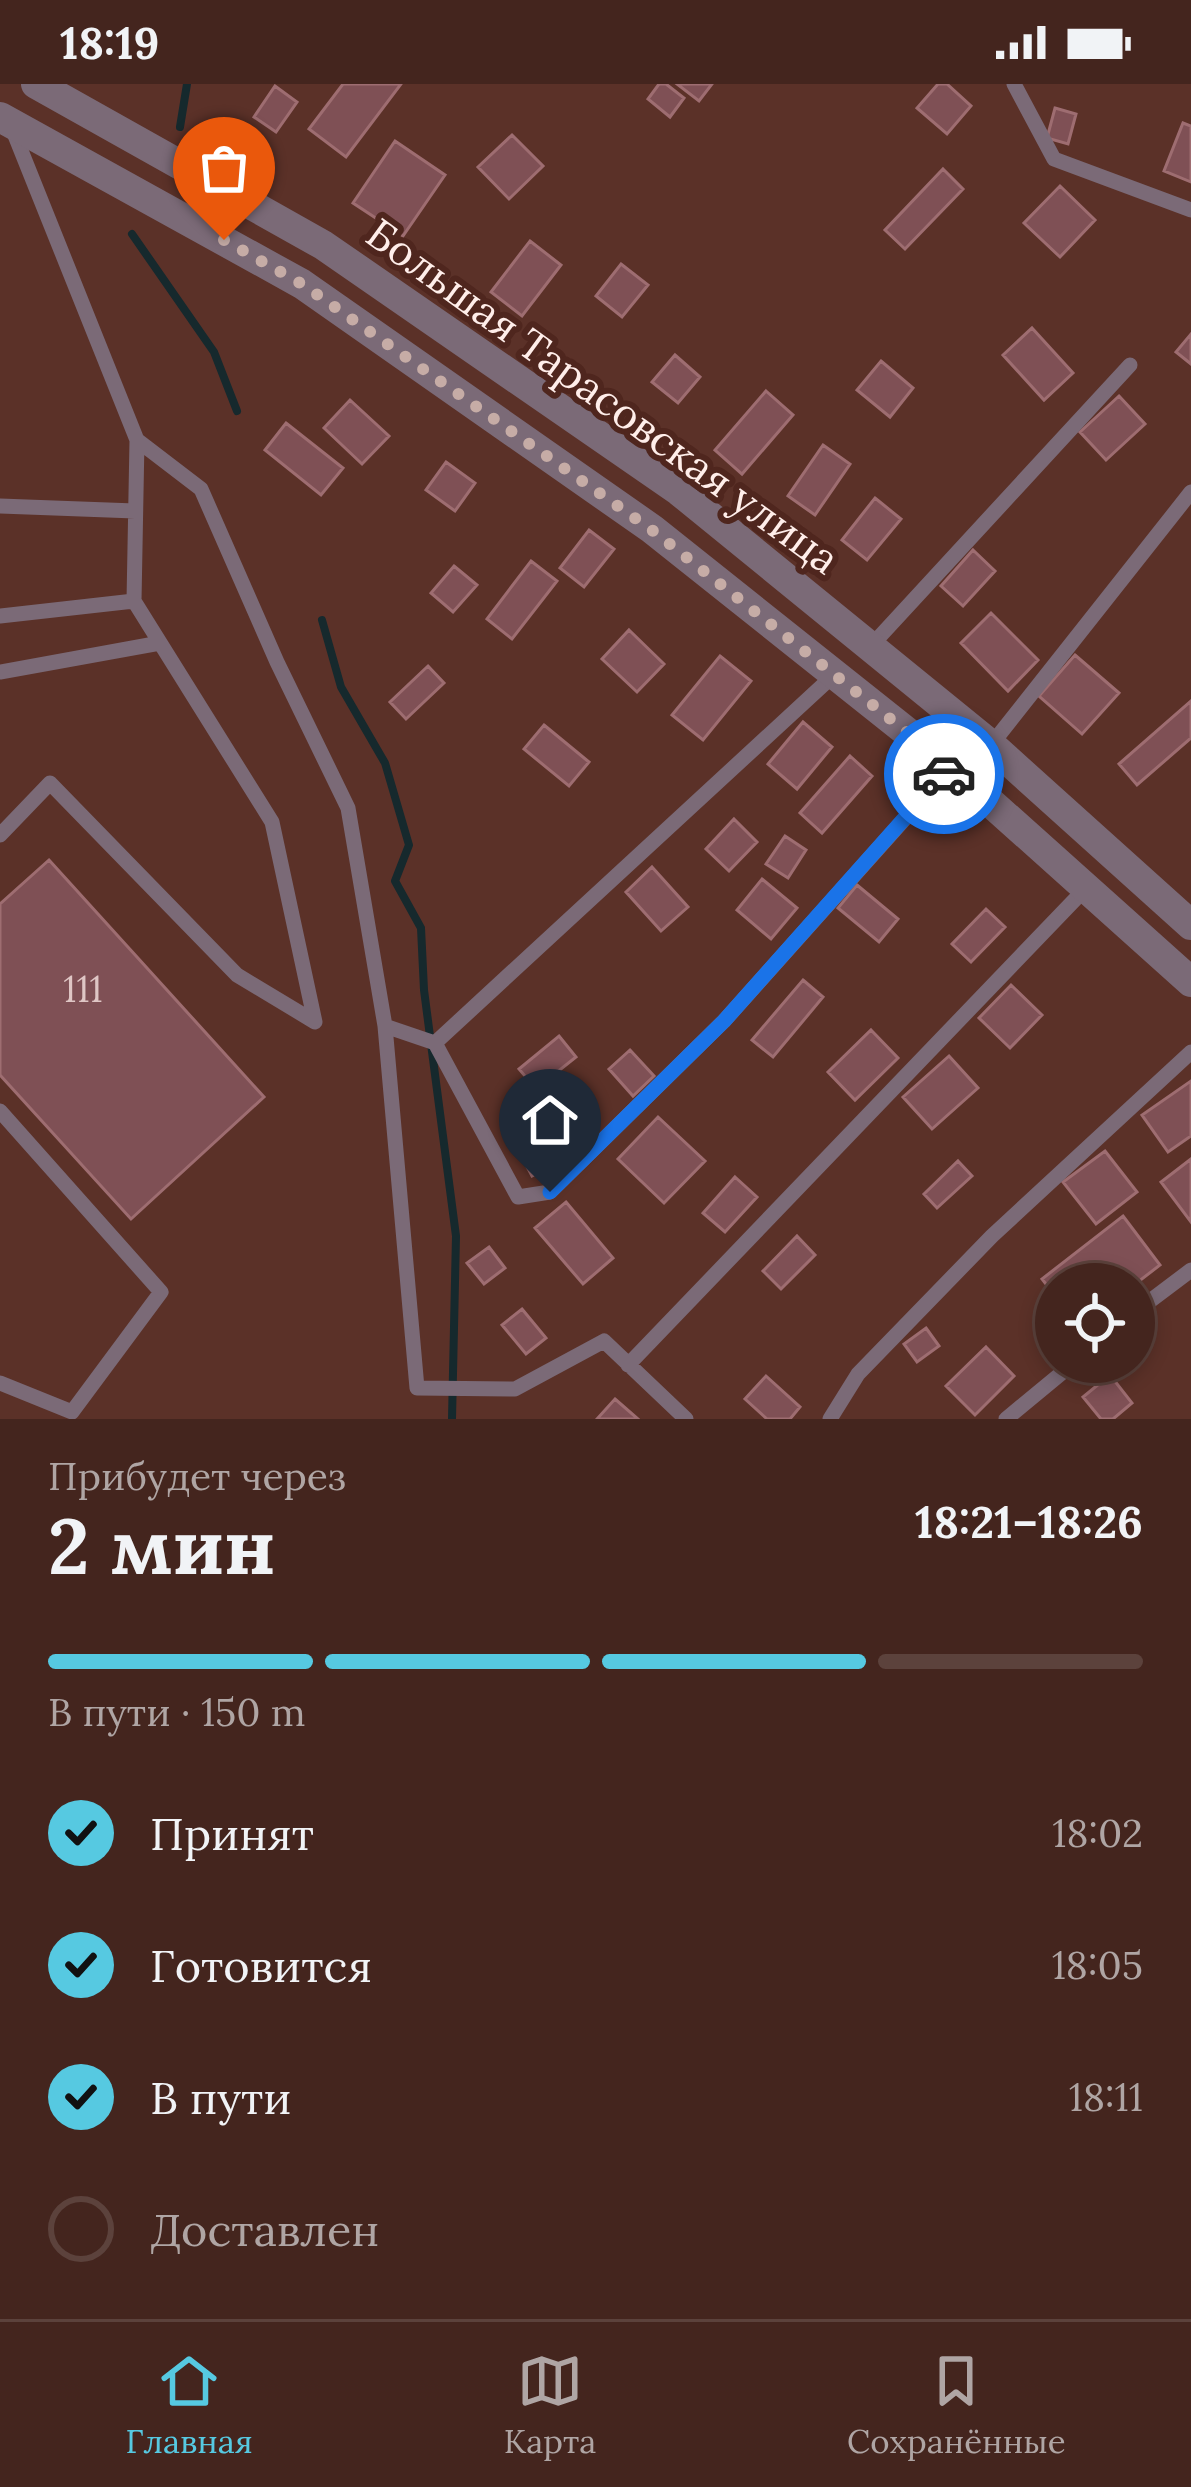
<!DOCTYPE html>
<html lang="ru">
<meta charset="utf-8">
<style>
body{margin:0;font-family:Lora,serif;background:#4e312b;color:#f1f3f6;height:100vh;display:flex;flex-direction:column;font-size:45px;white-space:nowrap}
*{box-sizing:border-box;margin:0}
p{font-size:39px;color:#afa5a4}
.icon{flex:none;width:66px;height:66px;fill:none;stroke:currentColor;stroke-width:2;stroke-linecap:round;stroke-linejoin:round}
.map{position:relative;height:1335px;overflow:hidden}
.side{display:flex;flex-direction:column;background:#44251e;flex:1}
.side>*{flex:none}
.fabs{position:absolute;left:1035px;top:1179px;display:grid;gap:24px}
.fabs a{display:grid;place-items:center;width:120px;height:120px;border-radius:50%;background:#44251e;box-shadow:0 6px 18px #0003,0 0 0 3px #5c423c;font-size:60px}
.pin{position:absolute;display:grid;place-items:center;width:102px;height:102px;color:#fff;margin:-123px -51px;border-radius:50% 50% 50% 0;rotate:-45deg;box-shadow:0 0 12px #0007}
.pin .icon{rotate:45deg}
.courier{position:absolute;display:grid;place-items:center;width:120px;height:120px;margin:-60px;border:9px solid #1a73e8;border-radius:50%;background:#fff;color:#222;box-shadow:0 3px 15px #0007}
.head em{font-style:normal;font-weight:700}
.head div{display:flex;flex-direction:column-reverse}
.head{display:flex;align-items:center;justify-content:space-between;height:204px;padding:0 48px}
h1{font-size:78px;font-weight:700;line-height:90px}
.bar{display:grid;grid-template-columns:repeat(4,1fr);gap:18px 12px;align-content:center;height:144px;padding:0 48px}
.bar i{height:15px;border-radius:9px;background:#5c423c}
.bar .selected{background:#56c9e1}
.bar p{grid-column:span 4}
ol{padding:0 48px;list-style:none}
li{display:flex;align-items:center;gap:36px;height:132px}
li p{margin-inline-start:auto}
li .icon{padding:12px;border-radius:50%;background:#56c9e1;color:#111;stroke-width:4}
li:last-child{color:#afa5a4}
li i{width:66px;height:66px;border:6px solid #5c423c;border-radius:50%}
.status{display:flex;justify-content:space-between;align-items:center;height:84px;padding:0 60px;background:#44251e;direction:ltr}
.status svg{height:33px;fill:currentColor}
.tabs{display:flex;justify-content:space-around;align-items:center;height:168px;border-top:3px solid #5c423c;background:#44251e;font-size:33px;color:#afa5a4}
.tabs a{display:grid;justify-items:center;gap:6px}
.tabs .selected{color:#56c9e1}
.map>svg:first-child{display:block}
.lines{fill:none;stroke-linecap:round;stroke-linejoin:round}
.stream{stroke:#16292d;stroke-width:8}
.building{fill:#7f5055;stroke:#9e6d71;stroke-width:3}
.service{stroke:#7b6a77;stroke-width:15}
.tertiary{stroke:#7b6a77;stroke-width:30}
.done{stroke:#c6aca6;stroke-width:12;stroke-dasharray:0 21.6}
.route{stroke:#1a73e8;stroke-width:15}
.labels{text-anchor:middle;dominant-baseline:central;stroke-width:12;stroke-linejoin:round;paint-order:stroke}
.number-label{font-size:36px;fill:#dfc6c5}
.street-label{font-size:42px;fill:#ffeeea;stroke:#4f261e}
</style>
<div class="status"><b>18:19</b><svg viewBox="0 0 49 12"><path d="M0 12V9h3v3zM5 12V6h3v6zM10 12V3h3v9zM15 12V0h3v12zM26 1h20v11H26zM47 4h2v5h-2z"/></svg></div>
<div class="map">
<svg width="1191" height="1335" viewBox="0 0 1191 1335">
<rect width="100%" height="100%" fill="#5b3128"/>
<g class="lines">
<path class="stream" d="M 180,43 L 187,0
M 132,150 L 214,268 L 237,327
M 322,536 L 341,603 L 385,679 L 409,761 L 395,797 L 421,844 L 424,906 L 456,1152 L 452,1335"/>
</g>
<path class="building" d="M 343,0 L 401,0 L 346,73 L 309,45 Z
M 659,0 L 666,0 L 684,14 L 670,33 L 648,15 Z
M 677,0 L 712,0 L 699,17 Z
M 938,0 L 947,0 L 971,22 L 947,50 L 917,24 Z
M 275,2 L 297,18 L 276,48 L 254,33 Z
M 1055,24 L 1076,30 L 1068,60 L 1047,54 Z
M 1183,39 L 1191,42 L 1191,98 L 1164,87 Z
M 512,51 L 543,82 L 509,115 L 478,83 Z
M 395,57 L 445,91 L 403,152 L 353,119 Z
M 943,85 L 963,105 L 905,165 L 885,146 Z
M 1060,102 L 1095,136 L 1060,173 L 1024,139 Z
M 530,157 L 561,181 L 522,232 L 491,208 Z
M 621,180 L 648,201 L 622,233 L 596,212 Z
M 1032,244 L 1073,289 L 1044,316 L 1003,271 Z
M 1191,250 L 1191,280 L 1176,268 Z
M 675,271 L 700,293 L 678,319 L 652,298 Z
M 881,277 L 913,304 L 890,333 L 857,306 Z
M 766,307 L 793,331 L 742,390 L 715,366 Z
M 1119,312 L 1145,340 L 1106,376 L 1080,348 Z
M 350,316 L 389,352 L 362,380 L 324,344 Z
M 286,339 L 343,384 L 321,411 L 265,366 Z
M 823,361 L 850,380 L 815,431 L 788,412 Z
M 446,378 L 475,399 L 455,427 L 426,406 Z
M 875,414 L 901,435 L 867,476 L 842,456 Z
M 589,446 L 614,465 L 584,503 L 560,484 Z
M 973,466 L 995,487 L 963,522 L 941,502 Z
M 531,477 L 557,497 L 512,555 L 487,535 Z
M 454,482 L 477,501 L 453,528 L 431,509 Z
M 991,529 L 1038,576 L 1008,607 L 961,559 Z
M 629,546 L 664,580 L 637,608 L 602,575 Z
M 1075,571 L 1119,609 L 1082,650 L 1039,612 Z
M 720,572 L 751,597 L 703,656 L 672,631 Z
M 428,582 L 444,599 L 406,635 L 390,618 Z
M 1191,617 L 1191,654 L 1137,701 L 1119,680 Z
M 803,638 L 832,663 L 797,705 L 768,680 Z
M 544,641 L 589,678 L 569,702 L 524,665 Z
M 850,672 L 872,692 L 822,749 L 800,729 Z
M 734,735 L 757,758 L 729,787 L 706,765 Z
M 785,752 L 806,766 L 788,794 L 766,780 Z
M 49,776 L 264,1013 L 131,1135 L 0,991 L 0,820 Z
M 652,783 L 688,823 L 661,847 L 626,808 Z
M 762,795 L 797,824 L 771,855 L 737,826 Z
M 857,801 L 898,835 L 879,858 L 838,824 Z
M 986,825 L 1005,843 L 971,878 L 952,860 Z
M 803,896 L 823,913 L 773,973 L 752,956 Z
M 1011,901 L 1042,931 L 1010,964 L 979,934 Z
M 871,946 L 898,974 L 855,1016 L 828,988 Z
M 559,952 L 576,973 L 536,1005 L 519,985 Z
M 630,966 L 654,992 L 633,1012 L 609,985 Z
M 949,972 L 978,1004 L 932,1045 L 903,1013 Z
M 1191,997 L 1191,1052 L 1168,1068 L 1142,1031 Z
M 658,1033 L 705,1077 L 664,1119 L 618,1075 Z
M 551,1041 L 568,1074 L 532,1092 L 515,1060 Z
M 1105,1067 L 1137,1108 L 1096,1140 L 1063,1098 Z
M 1191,1075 L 1191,1138 L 1161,1098 Z
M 958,1077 L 972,1092 L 937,1124 L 924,1110 Z
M 735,1093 L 757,1113 L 725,1148 L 703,1129 Z
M 566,1118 L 613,1174 L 583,1200 L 535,1144 Z
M 1123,1132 L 1160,1181 L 1134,1201 L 1056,1200 L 1056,1213 L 1042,1195 Z
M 797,1152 L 815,1171 L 781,1205 L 763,1187 Z
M 489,1163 L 505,1184 L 484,1200 L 467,1179 Z
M 522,1225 L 546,1254 L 526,1270 L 502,1241 Z
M 926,1244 L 939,1262 L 917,1278 L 904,1260 Z
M 986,1263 L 1014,1292 L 975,1331 L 946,1302 Z
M 1110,1291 L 1132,1319 L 1113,1335 L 1101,1335 L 1083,1313 Z
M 766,1292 L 800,1323 L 790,1335 L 767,1335 L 745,1315 Z
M 615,1315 L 638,1335 L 597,1335 Z"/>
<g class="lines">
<path class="service" d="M 1014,0 L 1054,75 L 1191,126
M 12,44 L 137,356 L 201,405 L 277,578 L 348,724 L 385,942 L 417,1304 L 515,1305 L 604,1257 L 686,1335
M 0,422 L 135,427
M 0,532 L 134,517
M 871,562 L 1130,281
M 0,588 L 160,559
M 991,661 L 1191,408
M 0,751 L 50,699 L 237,891 L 315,938 L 272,738 L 134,517 L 137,356
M 385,942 L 435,959 L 518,1113 L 550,1108 L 724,937 L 951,683
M 435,959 L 835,590
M 0,1027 L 161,1208 L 72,1328 L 0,1299
M 1134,1229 L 1191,1186
M 628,1281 L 1087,803
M 830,1335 L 858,1290 L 992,1152 L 1191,968
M 1006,1335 L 1075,1278"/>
<path class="tertiary" d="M 36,0 L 323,161 L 679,407 L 991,661 L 1191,841
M 0,33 L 302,200 L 652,445 L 951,683 L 1191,898"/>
</g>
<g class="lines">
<path class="done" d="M 224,156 L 302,200 L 652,446 L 951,683 L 944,690"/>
<path class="route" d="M 550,1108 L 724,937 L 944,690"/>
</g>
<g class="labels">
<g class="number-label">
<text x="83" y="905">111</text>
</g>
<g class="street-label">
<text transform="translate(603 312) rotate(36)">Большая Тарасовская улица</text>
</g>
</g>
</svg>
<div class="fabs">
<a><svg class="icon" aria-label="locate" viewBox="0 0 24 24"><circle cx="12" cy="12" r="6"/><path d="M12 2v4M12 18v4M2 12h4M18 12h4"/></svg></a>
</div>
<div class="pin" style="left:224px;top:156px;background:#ea580c"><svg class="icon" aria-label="bag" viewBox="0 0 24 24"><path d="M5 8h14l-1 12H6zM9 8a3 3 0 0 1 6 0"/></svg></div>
<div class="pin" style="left:550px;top:1108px;background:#1f2937"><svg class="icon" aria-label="home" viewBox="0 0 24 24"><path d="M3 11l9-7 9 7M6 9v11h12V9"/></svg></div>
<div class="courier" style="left:944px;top:690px"><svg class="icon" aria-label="car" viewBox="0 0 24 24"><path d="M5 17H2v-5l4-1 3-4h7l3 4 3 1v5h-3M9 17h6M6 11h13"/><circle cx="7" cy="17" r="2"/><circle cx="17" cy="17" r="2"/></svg></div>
</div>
<section class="side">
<div class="head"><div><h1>2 мин</h1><p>Прибудет через</p></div><em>18:21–18:26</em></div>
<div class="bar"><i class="selected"></i><i class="selected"></i><i class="selected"></i><i></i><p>В пути · 150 m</p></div>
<ol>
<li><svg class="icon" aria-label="check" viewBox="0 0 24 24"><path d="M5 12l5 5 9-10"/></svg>Принят<p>18:02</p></li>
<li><svg class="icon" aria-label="check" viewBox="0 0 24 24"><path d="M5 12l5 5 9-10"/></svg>Готовится<p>18:05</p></li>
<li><svg class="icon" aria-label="check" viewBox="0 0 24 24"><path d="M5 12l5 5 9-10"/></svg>В пути<p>18:11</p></li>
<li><i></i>Доставлен</li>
</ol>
</section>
<nav class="tabs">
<a class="selected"><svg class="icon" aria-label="home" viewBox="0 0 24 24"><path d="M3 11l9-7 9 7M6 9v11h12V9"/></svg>Главная</a>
<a><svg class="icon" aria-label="map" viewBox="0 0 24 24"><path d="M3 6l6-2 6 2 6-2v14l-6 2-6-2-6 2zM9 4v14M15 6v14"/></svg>Карта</a>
<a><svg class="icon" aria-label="saved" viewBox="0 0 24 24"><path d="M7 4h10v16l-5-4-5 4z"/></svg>Сохранённые</a>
</nav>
